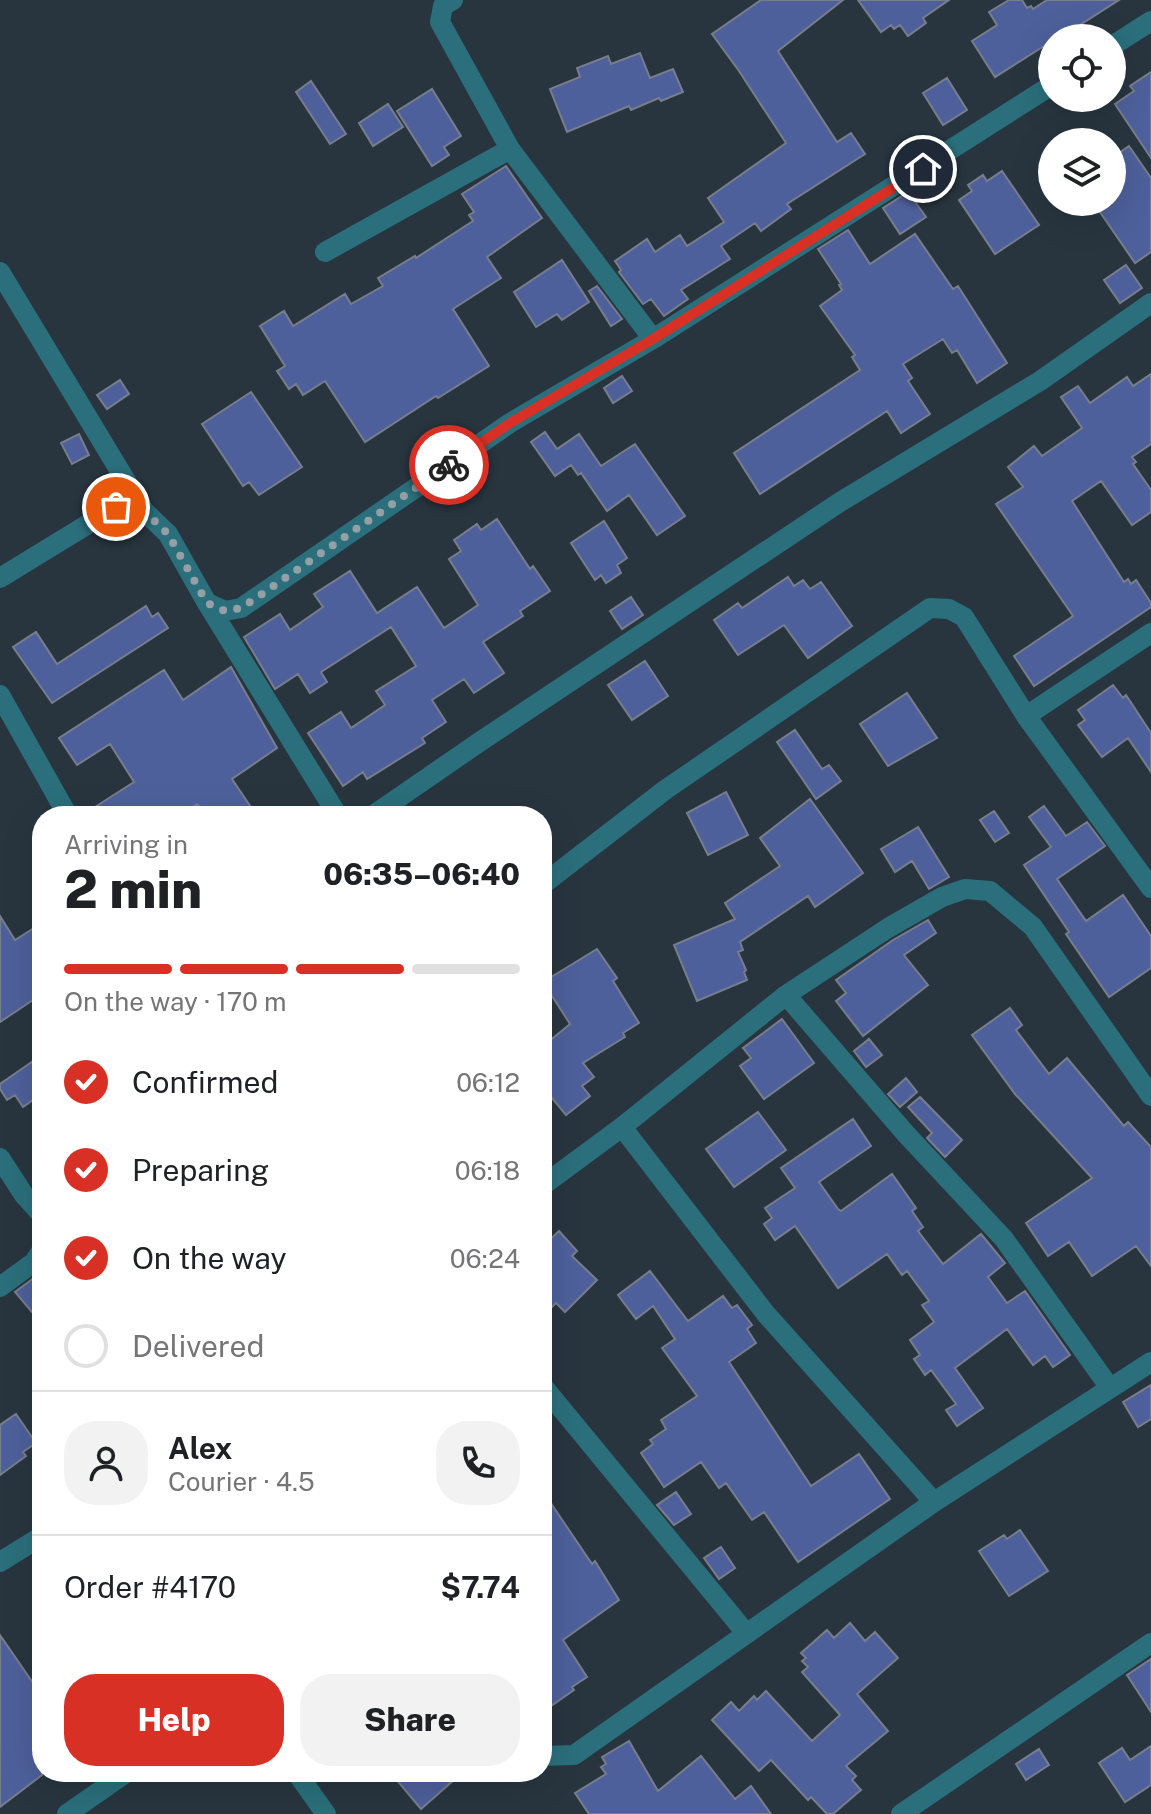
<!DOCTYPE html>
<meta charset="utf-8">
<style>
body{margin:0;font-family:"Public Sans",sans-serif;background:#f2f2f2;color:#202124;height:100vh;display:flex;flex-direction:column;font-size:30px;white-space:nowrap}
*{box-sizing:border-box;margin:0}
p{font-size:26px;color:#757577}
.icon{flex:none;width:44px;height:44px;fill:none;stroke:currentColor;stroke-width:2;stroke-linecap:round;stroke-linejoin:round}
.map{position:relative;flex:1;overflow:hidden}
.details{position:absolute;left:32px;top:806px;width:520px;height:976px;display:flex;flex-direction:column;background:#fff;border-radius:32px;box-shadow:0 8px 32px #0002}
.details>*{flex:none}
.buttons{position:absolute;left:1038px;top:24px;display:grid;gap:16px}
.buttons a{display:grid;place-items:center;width:88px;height:88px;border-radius:50%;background:#fff;box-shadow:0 8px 32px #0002;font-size:40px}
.pin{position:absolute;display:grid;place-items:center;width:68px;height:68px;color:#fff;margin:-34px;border:4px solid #fff;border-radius:50%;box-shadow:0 2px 8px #0007}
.courier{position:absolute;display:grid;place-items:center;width:80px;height:80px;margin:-40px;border:6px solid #d93025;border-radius:50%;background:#fff;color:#222;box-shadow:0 2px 10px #0007}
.summary em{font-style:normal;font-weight:800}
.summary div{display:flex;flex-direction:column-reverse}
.summary{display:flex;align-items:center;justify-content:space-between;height:136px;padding:0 32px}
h1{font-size:52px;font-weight:800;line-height:60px}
.bar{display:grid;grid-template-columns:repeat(4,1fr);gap:12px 8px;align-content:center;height:96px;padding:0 32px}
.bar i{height:10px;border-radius:6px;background:#e0e0e0}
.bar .active{background:#d93025}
.bar p{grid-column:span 4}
.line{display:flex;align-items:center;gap:20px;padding:0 32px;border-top:2px solid #e0e0e0}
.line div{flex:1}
.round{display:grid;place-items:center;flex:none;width:84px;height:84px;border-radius:32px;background:#f2f2f2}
ol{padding:0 32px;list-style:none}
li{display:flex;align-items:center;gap:24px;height:88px}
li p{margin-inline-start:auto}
li .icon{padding:8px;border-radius:50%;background:#d93025;color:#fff;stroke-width:4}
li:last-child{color:#757577}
li i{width:44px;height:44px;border:4px solid #e0e0e0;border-radius:50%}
.button{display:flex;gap:16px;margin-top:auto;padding:16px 32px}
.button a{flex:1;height:92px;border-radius:32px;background:#d93025;color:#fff;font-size:32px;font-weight:800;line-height:92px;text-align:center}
.button a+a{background:#f2f2f2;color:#202124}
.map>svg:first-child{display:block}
.building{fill:#4e609b;stroke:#777d8c;stroke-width:2}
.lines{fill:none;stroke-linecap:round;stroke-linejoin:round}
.minor{stroke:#2a6f7b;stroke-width:20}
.done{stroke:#959fa6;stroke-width:8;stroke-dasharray:0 14.4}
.route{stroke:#d93025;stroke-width:10}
</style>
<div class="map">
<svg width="1151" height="1814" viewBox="0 0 1151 1814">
<rect width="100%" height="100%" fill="#28353f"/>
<path class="building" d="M 761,0 L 843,0 L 778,51 L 837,142 L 851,133 L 865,154 L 787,204 L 791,209 L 761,231 L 755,223 L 721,246 L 730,259 L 681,290 L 688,299 L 664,316 L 651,299 L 643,304 L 619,272 L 621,270 L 615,261 L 647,239 L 655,252 L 680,235 L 687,246 L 724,222 L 708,198 L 786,143 L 739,71 L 712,34 Z
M 858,0 L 949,0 L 923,18 L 926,23 L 908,36 L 900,25 L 894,29 L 891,25 L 881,32 Z
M 1009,0 L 1022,0 L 1027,8 L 1031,6 L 1033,9 L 1047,0 L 1119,0 L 1061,37 L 1052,38 L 1052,41 L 995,77 L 972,41 L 997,25 L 989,12 Z
M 640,53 L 650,78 L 673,69 L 683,92 L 661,101 L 659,98 L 631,110 L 629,106 L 567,132 L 550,89 L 580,77 L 577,68 L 608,56 L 611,64 Z
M 1151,72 L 1151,158 L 1115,104 L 1134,91 L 1130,86 Z
M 947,78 L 967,110 L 943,125 L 923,93 Z
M 311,81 L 346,134 L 330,144 L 296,92 Z
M 432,89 L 461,136 L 444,147 L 449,155 L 432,166 L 397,111 Z
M 388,104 L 403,127 L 373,146 L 359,123 Z
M 1129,146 L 1151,178 L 1151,252 L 1135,263 L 1093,202 L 1112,202 L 1112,158 Z
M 506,166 L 542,218 L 487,257 L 501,278 L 453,309 L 489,366 L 438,398 L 436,396 L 365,442 L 325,381 L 303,395 L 296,384 L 289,389 L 277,371 L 285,366 L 260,326 L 284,311 L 293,326 L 345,294 L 351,304 L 383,286 L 378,278 L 415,256 L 416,258 L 473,221 L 469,215 L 474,212 L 462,194 Z
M 1002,171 L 1039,225 L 995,254 L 959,200 L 972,191 L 968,185 L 983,175 L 987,181 Z
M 908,192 L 926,217 L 900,234 L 883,208 Z
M 848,230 L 870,264 L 915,234 L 953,289 L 958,286 L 1007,363 L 977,383 L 957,350 L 952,353 L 943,339 L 903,364 L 912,378 L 908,381 L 930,414 L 901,433 L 887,411 L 760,494 L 734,453 L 860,370 L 852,357 L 855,355 L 820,306 L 842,290 L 839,285 L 841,284 L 818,249 Z
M 562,260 L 589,302 L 562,320 L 557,314 L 536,327 L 514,292 Z
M 1126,265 L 1142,288 L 1120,303 L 1104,280 Z
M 597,286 L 622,319 L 611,326 L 589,291 Z
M 1151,374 L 1151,444 L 1132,457 L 1136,462 L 1133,464 L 1151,490 L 1151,512 L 1132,525 L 1101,481 L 1072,501 L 1124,582 L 1128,579 L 1131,584 L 1136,580 L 1151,603 L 1151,607 L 1034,686 L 1014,656 L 1073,616 L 996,504 L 1023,487 L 1008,467 L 1034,446 L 1042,456 L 1082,428 L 1061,397 L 1078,386 L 1090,403 L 1127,377 L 1133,386 Z
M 622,376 L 632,391 L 613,403 L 604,388 Z
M 120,380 L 129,394 L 107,409 L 97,395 Z
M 251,392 L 302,467 L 259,495 L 249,482 L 243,486 L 202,424 Z
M 545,432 L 557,449 L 579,434 L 601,466 L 635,444 L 685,516 L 657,535 L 629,495 L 607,511 L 581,473 L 578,475 L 571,465 L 555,476 L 531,442 Z
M 79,434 L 89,455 L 72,464 L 61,443 Z
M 497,519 L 530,569 L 533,566 L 550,591 L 520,611 L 523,616 L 483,642 L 504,673 L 474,693 L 464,679 L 432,700 L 446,722 L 422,738 L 425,743 L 367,779 L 363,772 L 343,786 L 308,733 L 341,712 L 351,728 L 385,705 L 376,691 L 416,666 L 391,627 L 321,672 L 327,682 L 310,693 L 298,674 L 275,689 L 244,637 L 280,614 L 290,630 L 323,607 L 314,594 L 350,571 L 377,613 L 417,587 L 444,628 L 478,605 L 449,559 L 461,551 L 454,540 L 477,524 L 481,530 Z
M 604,521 L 627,558 L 617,565 L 621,573 L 606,583 L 601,575 L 595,580 L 571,543 Z
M 788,577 L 794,586 L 803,580 L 810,589 L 821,582 L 852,626 L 808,658 L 784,625 L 738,655 L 714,620 L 738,603 L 742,608 Z
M 631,597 L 643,615 L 622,629 L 610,611 Z
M 146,606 L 152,617 L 158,613 L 168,628 L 52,703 L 13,647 L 36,632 L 57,664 Z
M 645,661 L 668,696 L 632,720 L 608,685 Z
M 231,667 L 277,748 L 232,779 L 257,816 L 210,816 L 197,804 L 178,816 L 81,816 L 134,782 L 110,744 L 77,765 L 59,738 L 164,670 L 183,700 Z
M 1113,685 L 1123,698 L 1126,695 L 1151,733 L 1151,772 L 1128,738 L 1102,757 L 1078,725 L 1085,720 L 1078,710 Z
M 907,693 L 937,738 L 888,766 L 860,724 Z
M 795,730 L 822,769 L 829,765 L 841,781 L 816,799 L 777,742 Z
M 726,792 L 748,835 L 708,855 L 687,813 Z
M 810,799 L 863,873 L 815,907 L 808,896 L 740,942 L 743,950 L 738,952 L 746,970 L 744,972 L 747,980 L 697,1001 L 674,945 L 735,919 L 725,903 L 780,866 L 760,838 Z
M 1044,806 L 1066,836 L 1087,822 L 1105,846 L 1057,879 L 1086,921 L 1123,895 L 1151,936 L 1151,968 L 1109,997 L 1066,934 L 1069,932 L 1024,865 L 1051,847 L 1029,817 Z
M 994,811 L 1009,833 L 995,842 L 980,820 Z
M 918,827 L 949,877 L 929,889 L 912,861 L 895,872 L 881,849 Z
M 0,916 L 15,940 L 42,923 L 42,994 L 0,1022 Z
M 928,920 L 936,933 L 904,955 L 928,985 L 863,1036 L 836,1001 L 846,993 L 836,980 L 893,940 Z
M 597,949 L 617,978 L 613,981 L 639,1023 L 623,1033 L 625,1037 L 583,1063 L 594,1077 L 582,1086 L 590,1096 L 566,1115 L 542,1086 L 542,1047 L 570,1024 L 543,982 Z
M 1010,1008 L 1022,1025 L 1016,1030 L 1049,1074 L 1067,1058 L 1124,1126 L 1128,1122 L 1151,1147 L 1151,1266 L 1136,1246 L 1092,1276 L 1069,1242 L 1048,1256 L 1026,1223 L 1092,1178 L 1015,1094 L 972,1035 Z
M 782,1019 L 814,1063 L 764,1099 L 740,1066 L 751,1058 L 743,1048 Z
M 869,1039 L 882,1055 L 866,1067 L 854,1051 Z
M 42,1055 L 42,1098 L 40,1095 L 23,1107 L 15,1095 L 7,1100 L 0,1089 L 0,1084 Z
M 906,1078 L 917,1092 L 900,1107 L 888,1094 Z
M 920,1097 L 962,1140 L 945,1157 L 927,1138 L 932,1133 L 908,1107 Z
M 758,1112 L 786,1150 L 734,1187 L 706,1149 Z
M 853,1119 L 871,1146 L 819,1182 L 838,1209 L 841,1211 L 892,1174 L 916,1208 L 912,1211 L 923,1227 L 918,1231 L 943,1264 L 981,1234 L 1005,1263 L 988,1277 L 1007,1303 L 1025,1291 L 1070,1355 L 1053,1367 L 1045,1356 L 1033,1365 L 1007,1329 L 955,1368 L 983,1408 L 957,1426 L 946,1410 L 956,1404 L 931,1370 L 925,1375 L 914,1359 L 920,1355 L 910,1340 L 934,1322 L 922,1305 L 929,1301 L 907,1271 L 902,1275 L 887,1254 L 838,1288 L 795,1226 L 775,1240 L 764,1224 L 772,1218 L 765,1208 L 795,1188 L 781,1168 Z
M 559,1231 L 577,1251 L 572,1256 L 597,1280 L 565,1312 L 556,1303 L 542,1317 L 542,1247 Z
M 650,1271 L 688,1321 L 723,1296 L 732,1308 L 737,1305 L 752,1325 L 747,1329 L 756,1343 L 729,1362 L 811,1486 L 859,1454 L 890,1499 L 798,1562 L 764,1512 L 752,1520 L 726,1483 L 719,1488 L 701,1462 L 664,1487 L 641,1453 L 653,1444 L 650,1440 L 666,1429 L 661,1420 L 697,1396 L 662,1348 L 675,1339 L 653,1306 L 636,1319 L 618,1295 Z
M 42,1272 L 42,1324 L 15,1292 Z
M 1151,1385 L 1151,1419 L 1138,1427 L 1123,1402 Z
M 16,1414 L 36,1443 L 23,1452 L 26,1456 L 0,1475 L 0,1425 Z
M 542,1490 L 592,1564 L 595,1561 L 619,1600 L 563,1640 L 587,1677 L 572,1687 L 574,1690 L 551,1706 L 549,1703 L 542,1708 Z
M 676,1492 L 691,1514 L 674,1525 L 657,1505 Z
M 1020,1530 L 1048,1571 L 1009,1596 L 979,1551 L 1004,1535 L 1007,1539 Z
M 721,1547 L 735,1568 L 719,1579 L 704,1558 Z
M 850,1623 L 865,1641 L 875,1632 L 898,1658 L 857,1694 L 888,1731 L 846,1766 L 856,1776 L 852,1780 L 861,1790 L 833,1814 L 827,1814 L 811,1797 L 808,1800 L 771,1760 L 759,1771 L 712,1720 L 731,1702 L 739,1711 L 754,1696 L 757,1700 L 766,1691 L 812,1741 L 840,1715 L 802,1672 L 808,1667 L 802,1661 L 806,1658 L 801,1653 L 827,1630 L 834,1638 Z
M 0,1635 L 42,1696 L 42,1775 L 0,1807 Z
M 1151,1659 L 1151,1712 L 1127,1675 Z
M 629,1741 L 658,1791 L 701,1756 L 735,1799 L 751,1786 L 771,1814 L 589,1814 L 575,1793 L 606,1774 L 601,1767 L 606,1764 L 602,1757 Z
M 1151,1746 L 1151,1785 L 1125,1802 L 1099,1763 L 1122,1748 L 1130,1760 Z
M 1039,1749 L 1049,1765 L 1026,1780 L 1016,1764 Z
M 390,1772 L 463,1772 L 421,1809 Z"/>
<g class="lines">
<path class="minor" d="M 453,0 L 443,6 L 440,22 L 510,149 L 653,339
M 1112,46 L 1151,21
M 325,252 L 510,149
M 0,272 L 144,511
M 0,578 L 116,507 L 144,511 L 168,534 L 207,603 L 225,611 L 241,608 L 510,423 L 653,339 L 1052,85
M 207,603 L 338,816
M 0,695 L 68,816
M 1026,716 L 1151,633
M 372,816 L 481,741 L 840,502 L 1040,381 L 1151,303
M 542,885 L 665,790 L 930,608 L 949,609 L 964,617 L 1026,716 L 1151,888
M 786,995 L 906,1134 L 1004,1239 L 1110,1388
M 622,1127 L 766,1314 L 934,1502
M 0,1158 L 24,1195 L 42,1215
M 542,1186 L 622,1127 L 786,995 L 888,928 L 942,897 L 965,889 L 990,891 L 1033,927 L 1151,1096
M 0,1287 L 34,1262 L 42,1250
M 542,1385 L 746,1633
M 0,1562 L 42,1536
M 542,1756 L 574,1755 L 934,1502 L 1151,1362
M 296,1772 L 326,1814
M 67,1814 L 127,1772
M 901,1814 L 1151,1643"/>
</g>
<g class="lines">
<path class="done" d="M 116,507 L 144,511 L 168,534 L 207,603 L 225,611 L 241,608 L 262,594 L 449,465"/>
<path class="route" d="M 449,465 L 510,423 L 653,339 L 923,169"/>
</g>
</svg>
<div class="buttons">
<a><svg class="icon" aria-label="locate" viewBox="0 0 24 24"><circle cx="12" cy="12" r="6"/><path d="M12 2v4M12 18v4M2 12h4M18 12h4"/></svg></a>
<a><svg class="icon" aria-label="layers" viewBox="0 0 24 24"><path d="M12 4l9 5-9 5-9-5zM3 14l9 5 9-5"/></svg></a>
</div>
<div class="pin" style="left:116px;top:507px;background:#ea580c"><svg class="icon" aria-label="bag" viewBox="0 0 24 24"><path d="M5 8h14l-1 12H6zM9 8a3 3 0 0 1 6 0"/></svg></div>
<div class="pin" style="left:923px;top:169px;background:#1f2937"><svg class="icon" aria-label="home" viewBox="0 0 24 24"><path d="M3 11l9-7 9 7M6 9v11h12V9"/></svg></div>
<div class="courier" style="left:449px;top:465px"><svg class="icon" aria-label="bike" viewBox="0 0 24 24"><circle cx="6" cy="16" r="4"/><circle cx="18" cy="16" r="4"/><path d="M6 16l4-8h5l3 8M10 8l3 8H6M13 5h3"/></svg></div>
<section class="details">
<div class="summary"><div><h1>2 min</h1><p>Arriving in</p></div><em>06:35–06:40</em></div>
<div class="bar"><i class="active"></i><i class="active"></i><i class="active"></i><i></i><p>On the way · 170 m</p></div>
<ol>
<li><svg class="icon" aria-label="check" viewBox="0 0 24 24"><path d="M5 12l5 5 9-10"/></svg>Confirmed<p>06:12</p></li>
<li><svg class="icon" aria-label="check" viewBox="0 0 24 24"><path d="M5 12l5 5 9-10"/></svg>Preparing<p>06:18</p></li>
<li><svg class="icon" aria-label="check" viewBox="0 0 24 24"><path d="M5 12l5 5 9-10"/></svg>On the way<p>06:24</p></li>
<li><i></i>Delivered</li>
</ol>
<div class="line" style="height:144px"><a class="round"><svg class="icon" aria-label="person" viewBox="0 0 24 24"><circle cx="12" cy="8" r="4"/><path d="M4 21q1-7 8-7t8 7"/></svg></a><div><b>Alex</b><p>Courier · 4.5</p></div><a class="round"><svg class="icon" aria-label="phone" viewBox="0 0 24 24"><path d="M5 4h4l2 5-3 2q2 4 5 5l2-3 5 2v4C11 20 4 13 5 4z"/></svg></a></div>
<div class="line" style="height:104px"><div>Order #4170</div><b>$7.74</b></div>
<div class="button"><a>Help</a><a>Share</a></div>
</section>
</div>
